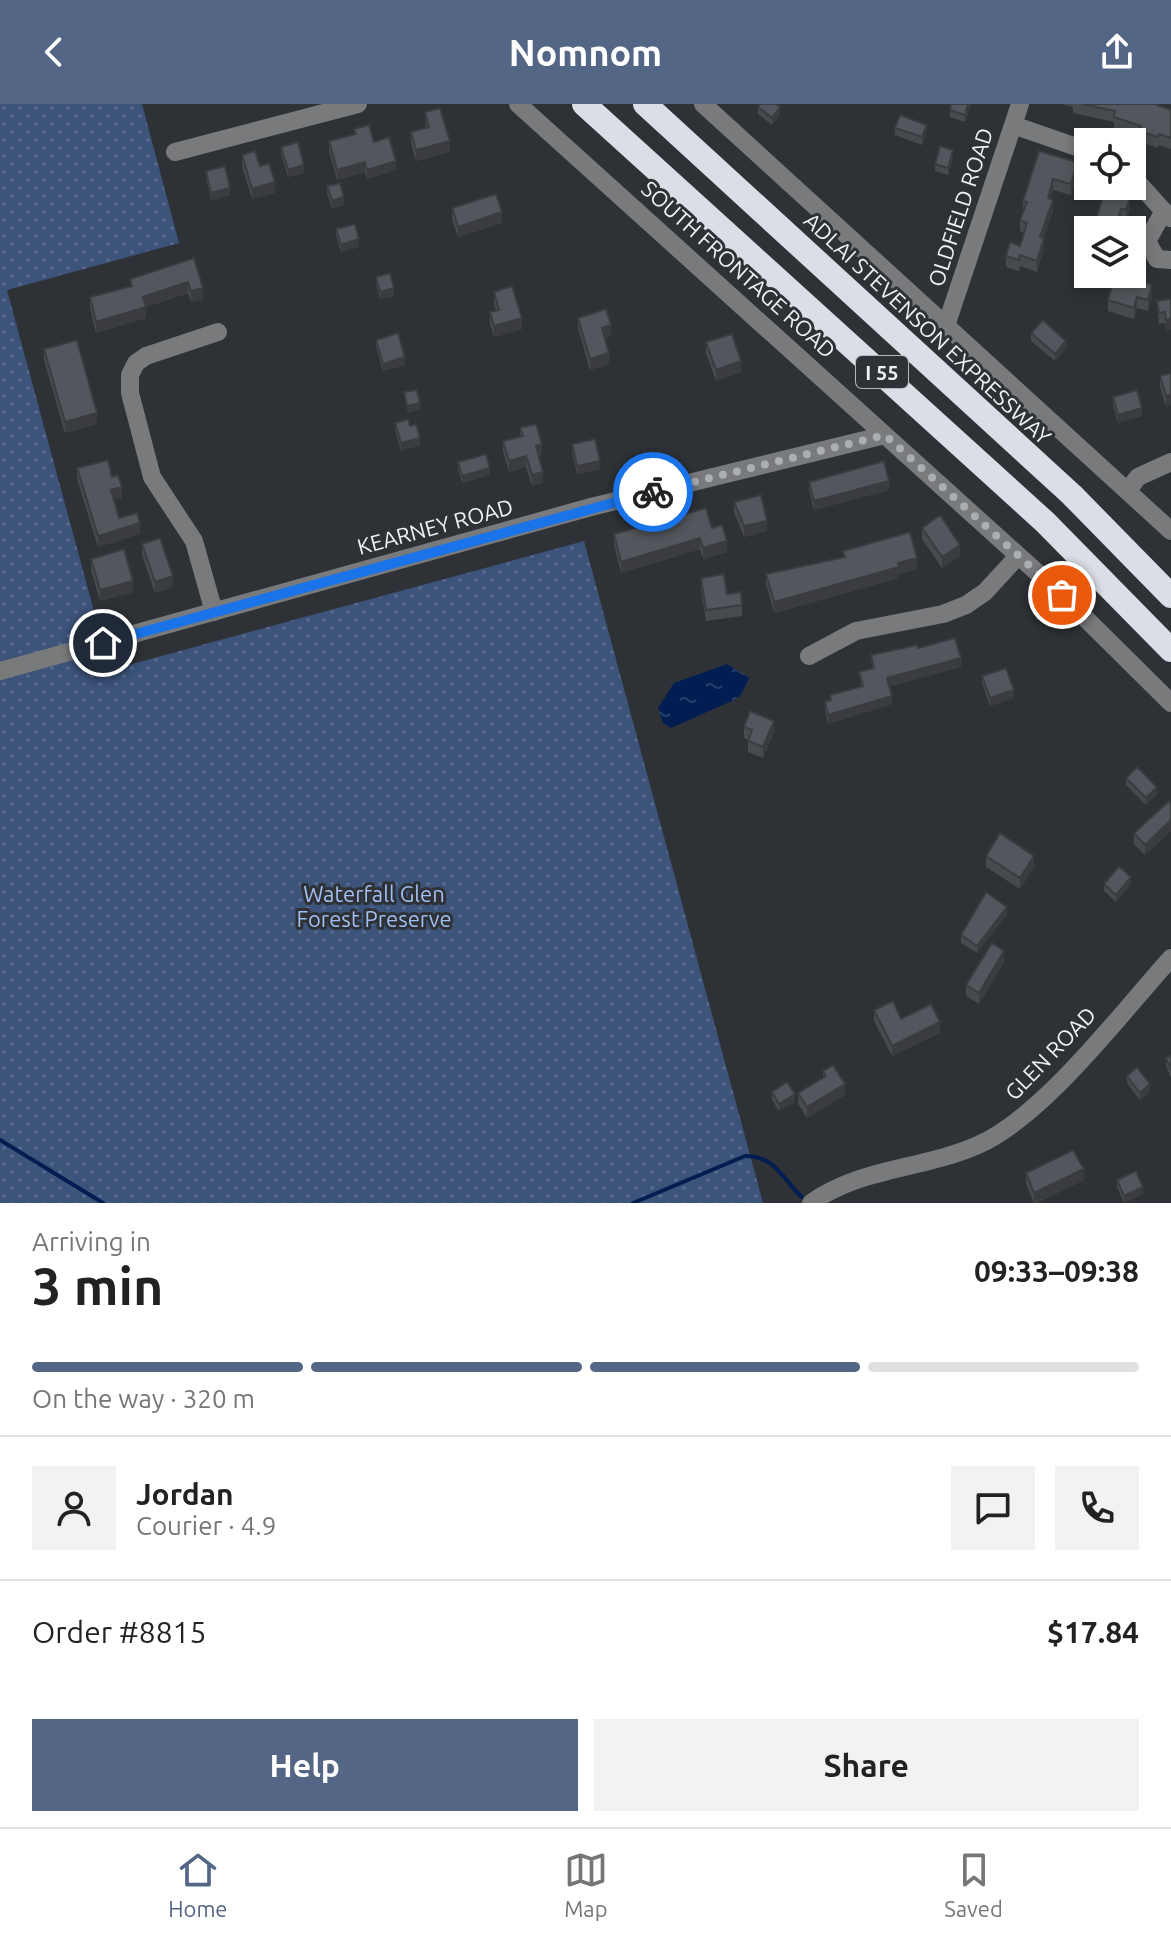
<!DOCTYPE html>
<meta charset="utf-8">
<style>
body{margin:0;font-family:Ubuntu,sans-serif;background:#f2f2f2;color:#222;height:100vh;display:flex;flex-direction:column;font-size:30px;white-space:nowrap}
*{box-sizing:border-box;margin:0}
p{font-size:26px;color:#767676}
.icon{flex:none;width:44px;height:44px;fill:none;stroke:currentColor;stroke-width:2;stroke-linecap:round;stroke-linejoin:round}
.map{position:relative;height:1099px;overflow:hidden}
.sheet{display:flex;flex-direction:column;background:#fff;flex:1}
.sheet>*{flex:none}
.tools{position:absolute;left:1074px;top:24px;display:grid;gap:16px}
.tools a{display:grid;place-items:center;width:72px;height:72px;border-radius:0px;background:#fff;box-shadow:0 4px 12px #0003;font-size:40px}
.pin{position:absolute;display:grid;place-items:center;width:68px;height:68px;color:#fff;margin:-34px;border:4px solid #fff;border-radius:50%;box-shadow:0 2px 8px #0007}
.courier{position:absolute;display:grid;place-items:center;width:80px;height:80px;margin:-40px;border:6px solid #1a73e8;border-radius:50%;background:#fff;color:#222;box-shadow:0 2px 10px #0007}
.head em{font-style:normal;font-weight:600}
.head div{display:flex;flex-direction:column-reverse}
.head{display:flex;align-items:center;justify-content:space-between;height:136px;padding:0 32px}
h1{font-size:52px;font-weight:600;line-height:60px}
.bar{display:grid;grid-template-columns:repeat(4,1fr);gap:12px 8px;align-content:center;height:96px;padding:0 32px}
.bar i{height:10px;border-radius:6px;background:#e0e0e0}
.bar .on{background:#546685}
.bar p{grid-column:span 4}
.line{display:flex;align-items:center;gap:20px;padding:0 32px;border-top:2px solid #e0e0e0}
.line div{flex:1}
.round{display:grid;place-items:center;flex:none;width:84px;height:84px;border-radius:0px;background:#f2f2f2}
.primary-button{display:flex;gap:16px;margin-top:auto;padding:16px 32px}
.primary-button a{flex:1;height:92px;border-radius:0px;background:#546685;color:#fff;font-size:32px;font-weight:600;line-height:92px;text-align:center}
.primary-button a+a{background:#f2f2f2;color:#222}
header{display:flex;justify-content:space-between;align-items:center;height:104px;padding:0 32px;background:#546685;color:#fff;font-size:36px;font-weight:600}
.menu{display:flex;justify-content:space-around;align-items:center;height:112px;border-top:2px solid #e0e0e0;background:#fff;font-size:22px;color:#767676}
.menu a{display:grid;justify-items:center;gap:4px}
.menu .on{color:#546685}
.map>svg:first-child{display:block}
.park{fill:url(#park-dots)}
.water{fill:url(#water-ripples)}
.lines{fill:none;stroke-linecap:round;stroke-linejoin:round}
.stream{stroke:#011d52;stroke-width:4}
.minor{stroke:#787a7c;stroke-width:18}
.highway{stroke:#dbdfe5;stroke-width:24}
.wall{fill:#474a4f}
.shaded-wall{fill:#3a3c40}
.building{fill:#53565c;stroke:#3a3c40;stroke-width:2}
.done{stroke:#abaeb2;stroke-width:8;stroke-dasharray:0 14.4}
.route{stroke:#1a73e8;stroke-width:10}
.labels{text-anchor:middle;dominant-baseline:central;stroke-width:6;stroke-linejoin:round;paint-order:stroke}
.shield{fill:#2e3136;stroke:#b5b7bc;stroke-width:2}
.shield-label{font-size:20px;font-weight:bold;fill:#eff1f5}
.street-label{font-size:22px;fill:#eff1f5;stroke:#2e3136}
.park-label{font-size:22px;fill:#a1bff2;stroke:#2e3136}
</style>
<header><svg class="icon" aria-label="back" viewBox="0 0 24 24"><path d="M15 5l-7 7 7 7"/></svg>Nomnom<svg class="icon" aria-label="share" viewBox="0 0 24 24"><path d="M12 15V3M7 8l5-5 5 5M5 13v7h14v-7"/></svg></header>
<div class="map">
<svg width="1171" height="1099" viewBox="0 0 1171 1099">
<defs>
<pattern id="park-dots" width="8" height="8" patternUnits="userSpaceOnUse" patternTransform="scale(2)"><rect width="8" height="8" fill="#3c537a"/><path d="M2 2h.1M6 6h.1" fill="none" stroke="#586c8e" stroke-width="1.8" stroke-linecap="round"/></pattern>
<pattern id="water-ripples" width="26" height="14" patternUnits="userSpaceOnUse" patternTransform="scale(2)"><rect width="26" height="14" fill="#011d52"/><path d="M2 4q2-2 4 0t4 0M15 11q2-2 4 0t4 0" fill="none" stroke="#263e6c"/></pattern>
</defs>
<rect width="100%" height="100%" fill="#2e3136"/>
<path class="park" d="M 0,0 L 142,0 L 179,139 L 7,186 L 110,566 L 584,437 L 763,1099 L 0,1099 Z"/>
<path class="water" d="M 727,560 L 749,574 L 741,591 L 734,596 L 671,624 L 663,619 L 658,604 L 674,579 Z"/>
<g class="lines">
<path class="stream" d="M 0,1036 L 103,1099
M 633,1099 L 745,1052 C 776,1052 782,1075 802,1093"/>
<path class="minor" d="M 518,0 L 1062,491 L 1171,599
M 703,0 L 1171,427
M 1013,21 L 1088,47
M 175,48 L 358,0
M 1132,72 L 1170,114
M 1164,107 L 1147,137 L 1157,155 L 1171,156
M 946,222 L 1020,0
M 1129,385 L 1138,373 L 1171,358
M 214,508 L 194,437 L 152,373 L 130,289 L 130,271 L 136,259 L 146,252 L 218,228
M 809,552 L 856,527 L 943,510 L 966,501 L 985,488 L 1018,452
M 0,567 L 591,403 L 885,331
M 811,1099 C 859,1064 924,1065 978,1041 C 1044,1012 1121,909 1171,854"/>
<path class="highway" d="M 584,0 L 1045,418 L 1171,546
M 645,0 L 1072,391 L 1171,492"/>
</g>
<path class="wall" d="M 971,0 L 965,18 L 950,13 L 950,6 Z
M 1062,0 L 1155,0 L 1171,6 L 1171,45 L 1159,41 L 1158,44 L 1139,38 L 1139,32 L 1114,24 L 1114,18 L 1073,9 L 1073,3 Z
M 758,3 L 780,11 L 772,21 L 758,10 Z
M 425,8 L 450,48 L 416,57 L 411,39 L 411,28 L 426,24 Z
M 895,24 L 927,28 L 922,41 L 895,31 Z
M 354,25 L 374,38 L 396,66 L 367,75 L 365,68 L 337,76 L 329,47 L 329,37 L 354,30 Z
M 281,43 L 304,69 L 288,73 L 281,50 Z
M 1039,47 L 1077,69 L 1071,91 L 1053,86 L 1050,95 L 1053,107 L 1043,134 L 1044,145 L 1037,168 L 1020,162 L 1019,167 L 1006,163 L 1006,152 L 1020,142 L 1024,129 L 1020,127 L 1020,116 L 1023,108 L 1023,97 Z
M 242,51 L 260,62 L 275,89 L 252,95 L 242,62 Z
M 953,54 L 948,71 L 935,67 L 935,60 Z
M 206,67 L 230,91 L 211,96 L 206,74 Z
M 327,82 L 344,101 L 332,104 L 327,90 Z
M 1105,87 L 1130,105 L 1126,117 L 1121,116 L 1118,126 L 1096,126 L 1096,115 Z
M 452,104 L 502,119 L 458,133 L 452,115 Z
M 336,125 L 359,143 L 341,148 L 336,132 Z
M 1088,142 L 1088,170 L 1117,170 L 1152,192 L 1148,207 L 1137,204 L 1134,215 L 1108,207 L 1108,196 L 1114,175 L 1096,179 L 1094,172 L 1088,173 L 1084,154 L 1084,143 Z
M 194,154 L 203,195 L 191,198 L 188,189 L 146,203 L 146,214 L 96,229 L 90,204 L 90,193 L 130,182 L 130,175 Z
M 376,173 L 394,192 L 380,195 L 376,180 Z
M 494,188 L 522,225 L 494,233 L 490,219 L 490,208 L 496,207 L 494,199 Z
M 1171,195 L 1166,227 L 1165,219 L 1159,220 L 1157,197 Z
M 578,214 L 611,232 L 605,234 L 609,260 L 590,266 L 578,224 Z
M 1031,229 L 1066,244 L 1055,257 L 1031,237 Z
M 376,236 L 405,261 L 383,267 L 376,243 Z
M 706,238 L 741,268 L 716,277 L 706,249 Z
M 44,245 L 97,320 L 65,329 L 44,256 Z
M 1171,269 L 1166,303 L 1160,283 L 1160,272 Z
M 1113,293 L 1142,312 L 1118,319 L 1113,300 Z
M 395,319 L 410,322 L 420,341 L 401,347 L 395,326 Z
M 520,324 L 542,351 L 539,352 L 543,379 L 532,382 L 526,363 L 509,368 L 503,348 L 503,337 L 520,332 Z
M 572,340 L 600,365 L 577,370 L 572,348 Z
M 458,358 L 490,371 L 462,379 L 458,365 Z
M 77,364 L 112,373 L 122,394 L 114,396 L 119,414 L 140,430 L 98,443 L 77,375 Z
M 809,378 L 889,386 L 814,406 L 809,387 Z
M 734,398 L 767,427 L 744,433 L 734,408 Z
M 712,424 L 727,448 L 703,455 L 700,445 L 621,469 L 614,441 L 614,430 Z
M 922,424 L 960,452 L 942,464 L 922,435 Z
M 142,440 L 173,483 L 155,489 L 142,451 Z
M 843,447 L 917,465 L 899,470 L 899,474 L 774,509 L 766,480 L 766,470 L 843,453 Z
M 91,455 L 133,488 L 100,497 L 91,466 Z
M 701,474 L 727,490 L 742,501 L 742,512 L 706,517 L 701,485 Z
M 918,544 L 961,563 L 890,582 L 892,600 L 828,620 L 825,607 L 825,598 L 830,597 L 830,591 L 861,583 L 859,568 L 872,565 L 871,551 Z
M 982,572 L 1014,594 L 990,602 L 982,579 Z
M 744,623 L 774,628 L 763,654 L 748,648 L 748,636 L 744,634 Z
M 1126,674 L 1157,690 L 1146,701 L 1126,681 Z
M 1171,700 L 1171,727 L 1145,751 L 1134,740 L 1134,729 Z
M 986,752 L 1034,763 L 1020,785 L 986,763 Z
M 1104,780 L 1131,780 L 1116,798 L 1104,787 Z
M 1007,810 L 977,849 L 961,839 L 961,831 Z
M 1004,858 L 979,900 L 966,892 L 966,881 Z
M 874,906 L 901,915 L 940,929 L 892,952 L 874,917 Z
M 1171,952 L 1171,974 L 1166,962 L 1166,954 Z
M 823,967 L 845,991 L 807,1014 L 798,1000 L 798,989 L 823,974 Z
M 1127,972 L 1150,987 L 1140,996 L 1127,979 Z
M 772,988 L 795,998 L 779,1007 L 772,996 Z
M 1026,1069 L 1084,1076 L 1036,1099 L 1034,1099 L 1026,1080 Z
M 1117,1076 L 1143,1090 L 1124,1099 L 1117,1083 Z"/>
<path class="shaded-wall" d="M 968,0 L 971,0 L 965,18 L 965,11 Z
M 780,3 L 780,11 L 772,21 L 772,14 Z
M 927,21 L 927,28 L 922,41 L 922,33 Z
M 450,37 L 450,48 L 416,57 L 416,46 Z
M 953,46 L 953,54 L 948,71 L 948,64 Z
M 396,57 L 396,66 L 367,75 L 367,66 Z
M 365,58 L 365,68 L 337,76 L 337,66 Z
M 1077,58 L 1077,69 L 1071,91 L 1071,80 Z
M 304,61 L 304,69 L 288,73 L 288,66 Z
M 1053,75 L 1053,86 L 1048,105 L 1048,94 Z
M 275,78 L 275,89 L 252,95 L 252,85 Z
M 230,84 L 230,91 L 211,96 L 211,89 Z
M 344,93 L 344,101 L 332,104 L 332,97 Z
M 1130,94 L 1130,105 L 1126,117 L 1126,106 Z
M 1053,96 L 1053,107 L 1040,144 L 1040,133 Z
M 1121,105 L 1121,116 L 1118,126 L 1116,126 L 1116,121 Z
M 502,108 L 502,119 L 458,133 L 458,123 Z
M 1044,134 L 1044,145 L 1037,168 L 1037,157 Z
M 359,135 L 359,143 L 341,148 L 341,141 Z
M 1096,170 L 1117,170 L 1117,174 L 1096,179 Z
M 188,178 L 188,189 L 143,204 L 143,193 Z
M 1152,181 L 1152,192 L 1148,207 L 1148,196 Z
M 203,184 L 203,195 L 191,198 L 191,187 Z
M 394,184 L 394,192 L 380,195 L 380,188 Z
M 1137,193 L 1137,204 L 1134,215 L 1134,204 Z
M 146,203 L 146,214 L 96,229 L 96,218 Z
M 522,214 L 522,225 L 494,233 L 494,222 Z
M 1171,215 L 1171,226 L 1166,227 L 1166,216 Z
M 611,221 L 611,232 L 602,235 L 602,224 Z
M 1066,237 L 1066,244 L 1055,257 L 1055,250 Z
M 609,249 L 609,260 L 590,266 L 590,255 Z
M 405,253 L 405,261 L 383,267 L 383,260 Z
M 741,257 L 741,268 L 716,277 L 716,266 Z
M 1171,290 L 1171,301 L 1166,303 L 1166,292 Z
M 420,299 L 420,306 L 407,309 L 407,302 Z
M 1142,304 L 1142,312 L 1118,319 L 1118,311 Z
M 97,309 L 97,320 L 65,329 L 65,318 Z
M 420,334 L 420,341 L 401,347 L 401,339 Z
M 542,340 L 542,351 L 536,353 L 536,342 Z
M 526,352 L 526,363 L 509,368 L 509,357 Z
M 600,357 L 600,365 L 577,370 L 577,362 Z
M 490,364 L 490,371 L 462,379 L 462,372 Z
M 543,368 L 543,379 L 532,382 L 532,371 Z
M 889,377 L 889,386 L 814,406 L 814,397 Z
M 122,383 L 122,394 L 111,397 L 111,386 Z
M 767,417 L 767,427 L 744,433 L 744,422 Z
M 140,419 L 140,430 L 98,443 L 98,432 Z
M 700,434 L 700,445 L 621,469 L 621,458 Z
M 727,437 L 727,448 L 703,455 L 703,444 Z
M 960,441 L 960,452 L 942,464 L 942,453 Z
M 917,454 L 917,465 L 899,470 L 899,474 L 774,509 L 774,498 Z
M 173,472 L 173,483 L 155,489 L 155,478 Z
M 133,477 L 133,488 L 100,497 L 100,486 Z
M 961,554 L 961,563 L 887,583 L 887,574 Z
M 1014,586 L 1014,594 L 990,602 L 990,594 Z
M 892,592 L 892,600 L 828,620 L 828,611 Z
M 774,617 L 774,628 L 763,654 L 763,643 Z
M 1157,683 L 1157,690 L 1146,701 L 1146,694 Z
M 1171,716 L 1171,727 L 1145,751 L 1145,741 Z
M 1034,752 L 1034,763 L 1020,785 L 1020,774 Z
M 1131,773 L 1131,780 L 1116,798 L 1116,791 Z
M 1007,803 L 1007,810 L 977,849 L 977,842 Z
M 1004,847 L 1004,858 L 979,900 L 979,889 Z
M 940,918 L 940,929 L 892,952 L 892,942 Z
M 845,980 L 845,991 L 807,1014 L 807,1003 Z
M 1150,980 L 1150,987 L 1140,996 L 1140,989 Z
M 795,990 L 795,998 L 779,1007 L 779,1000 Z
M 1084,1065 L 1084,1076 L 1034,1099 L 1034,1089 Z
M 1143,1083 L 1143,1090 L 1124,1099 L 1124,1092 Z"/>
<path class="building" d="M 760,0 L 776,0 L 780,3 L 772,14 L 758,3 Z
M 951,0 L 968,0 L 965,11 L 950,6 Z
M 1082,0 L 1155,0 L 1171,6 L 1171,34 L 1159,30 L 1158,33 L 1139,27 L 1141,22 L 1114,13 L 1115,7 Z
M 440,4 L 450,37 L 416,46 L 411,28 L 429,23 L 425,8 Z
M 900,11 L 927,21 L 922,33 L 895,24 Z
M 369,21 L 374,38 L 389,33 L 396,57 L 367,66 L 365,58 L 337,66 L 329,37 L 356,30 L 354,25 Z
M 298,38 L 304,61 L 288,66 L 281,43 Z
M 940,42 L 953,46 L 948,64 L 935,60 Z
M 255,47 L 260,62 L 269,59 L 275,78 L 252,85 L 242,51 Z
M 1039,47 L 1077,58 L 1071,80 L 1053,75 L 1048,94 L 1053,96 L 1040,133 L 1044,134 L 1037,157 L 1020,151 L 1019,156 L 1006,152 L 1010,138 L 1020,142 L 1027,119 L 1020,116 L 1027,98 L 1023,97 Z
M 225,62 L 230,84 L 211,89 L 206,67 Z
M 340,79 L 344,93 L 332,97 L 327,82 Z
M 1105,87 L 1130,94 L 1126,106 L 1121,105 L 1116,121 L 1096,115 Z
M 496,90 L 502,108 L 458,123 L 452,104 Z
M 355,120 L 359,135 L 341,141 L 336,125 Z
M 1088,142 L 1088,162 L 1084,143 Z
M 194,154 L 203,184 L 191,187 L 188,178 L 143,193 L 146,203 L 96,218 L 90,193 L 132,182 L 130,175 Z
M 390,169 L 394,184 L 380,188 L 376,173 Z
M 1115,170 L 1152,181 L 1148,196 L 1137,193 L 1134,204 L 1108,196 Z
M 512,182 L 522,214 L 494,222 L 490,208 L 499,206 L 494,188 Z
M 1171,195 L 1171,215 L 1166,216 L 1165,208 L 1159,209 L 1157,197 Z
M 606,205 L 611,221 L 602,224 L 609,249 L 590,255 L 578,214 Z
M 1043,216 L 1066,237 L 1055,250 L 1031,229 Z
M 398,229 L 405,253 L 383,260 L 376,236 Z
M 732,230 L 741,257 L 716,266 L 706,238 Z
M 77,236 L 97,309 L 65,318 L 44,245 Z
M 1171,269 L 1171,290 L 1166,292 L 1160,272 Z
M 417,286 L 420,299 L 407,302 L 404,288 Z
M 1137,286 L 1142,304 L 1118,311 L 1113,293 Z
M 408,315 L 410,322 L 416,320 L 420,334 L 401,339 L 395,319 Z
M 536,320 L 542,340 L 536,342 L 543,368 L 532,371 L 526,352 L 509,357 L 503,337 L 523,332 L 520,324 Z
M 595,335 L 600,357 L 577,362 L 572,340 Z
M 486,350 L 490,364 L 462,372 L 458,358 Z
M 108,356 L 112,373 L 118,371 L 122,383 L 111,386 L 119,414 L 137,409 L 140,419 L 98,432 L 77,364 Z
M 884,357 L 889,377 L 814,397 L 809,378 Z
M 761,391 L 767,417 L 744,422 L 734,398 Z
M 706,404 L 712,424 L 722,421 L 727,437 L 703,444 L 700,434 L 621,458 L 614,430 Z
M 940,411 L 960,441 L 942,453 L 922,424 Z
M 910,428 L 917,454 L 898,459 L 899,463 L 774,498 L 766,470 L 845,453 L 843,447 Z
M 160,434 L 173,472 L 155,478 L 142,440 Z
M 124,445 L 133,477 L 100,486 L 91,455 Z
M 724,470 L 727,490 L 741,488 L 742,501 L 706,506 L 701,474 Z
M 955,534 L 961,554 L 887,574 L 892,592 L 828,611 L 825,598 L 831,596 L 830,591 L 863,582 L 859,568 L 874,564 L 871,551 L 917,541 L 918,544 Z
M 1006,564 L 1014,586 L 990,594 L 982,572 Z
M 750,607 L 774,617 L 763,643 L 748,637 L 752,626 L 744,623 Z
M 1137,663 L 1157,683 L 1146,694 L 1126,674 Z
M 1169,697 L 1171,700 L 1171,716 L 1145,741 L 1134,729 Z
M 1000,729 L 1034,752 L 1020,774 L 986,752 Z
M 1119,762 L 1131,773 L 1116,791 L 1104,780 Z
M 986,788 L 1007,803 L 977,842 L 961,831 Z
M 992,839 L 1004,847 L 979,889 L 966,881 Z
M 893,897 L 901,915 L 931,900 L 940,918 L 892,942 L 874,906 Z
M 1171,952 L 1171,966 L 1166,954 Z
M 833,961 L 845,980 L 807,1003 L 798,989 L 826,972 L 823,967 Z
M 1137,963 L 1150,980 L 1140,989 L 1127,972 Z
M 787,978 L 795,990 L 779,1000 L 772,988 Z
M 1073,1046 L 1084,1065 L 1034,1089 L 1026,1069 Z
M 1136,1067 L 1143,1083 L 1124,1092 L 1117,1076 Z"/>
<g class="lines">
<path class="done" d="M 653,388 L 885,331 L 1062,491"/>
<path class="route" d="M 103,539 L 653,388"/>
</g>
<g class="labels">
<rect class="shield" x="856" y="252" width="52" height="32" rx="6"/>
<g class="shield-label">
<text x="882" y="268">I 55</text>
</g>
<g class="street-label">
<text transform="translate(960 103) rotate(-72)">OLDFIELD ROAD</text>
<text transform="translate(739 165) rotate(42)">SOUTH FRONTAGE ROAD</text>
<text transform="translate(928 224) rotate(43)">ADLAI STEVENSON EXPRESSWAY</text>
<text transform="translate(435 422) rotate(-15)">KEARNEY ROAD</text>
<text transform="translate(1050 949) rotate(-46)">GLEN ROAD</text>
</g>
<g class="park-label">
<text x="374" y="789">Waterfall Glen<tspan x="374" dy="25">Forest Preserve</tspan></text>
</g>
</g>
</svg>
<div class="tools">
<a><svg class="icon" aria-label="locate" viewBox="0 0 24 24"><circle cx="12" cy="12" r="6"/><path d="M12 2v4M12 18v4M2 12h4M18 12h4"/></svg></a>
<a><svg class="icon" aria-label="layers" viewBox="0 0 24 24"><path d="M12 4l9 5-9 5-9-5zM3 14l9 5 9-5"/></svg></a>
</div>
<div class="pin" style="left:1062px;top:491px;background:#ea580c"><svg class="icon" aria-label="bag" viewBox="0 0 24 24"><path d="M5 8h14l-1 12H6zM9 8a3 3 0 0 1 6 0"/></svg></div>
<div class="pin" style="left:103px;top:539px;background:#1f2937"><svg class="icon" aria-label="home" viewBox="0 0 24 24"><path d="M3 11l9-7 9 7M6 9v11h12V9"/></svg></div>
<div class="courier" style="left:653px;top:388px"><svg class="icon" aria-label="bike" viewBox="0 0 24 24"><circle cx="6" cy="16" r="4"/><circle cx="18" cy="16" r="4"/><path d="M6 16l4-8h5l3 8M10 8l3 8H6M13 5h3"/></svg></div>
</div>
<section class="sheet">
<div class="head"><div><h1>3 min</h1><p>Arriving in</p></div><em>09:33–09:38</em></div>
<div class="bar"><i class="on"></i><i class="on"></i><i class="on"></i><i></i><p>On the way · 320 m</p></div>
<div class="line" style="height:144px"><a class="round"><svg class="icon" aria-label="person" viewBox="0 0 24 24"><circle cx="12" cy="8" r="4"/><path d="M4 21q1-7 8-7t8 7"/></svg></a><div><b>Jordan</b><p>Courier · 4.9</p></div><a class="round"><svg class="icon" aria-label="chat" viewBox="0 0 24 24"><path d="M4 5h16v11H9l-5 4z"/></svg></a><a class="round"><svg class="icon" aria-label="phone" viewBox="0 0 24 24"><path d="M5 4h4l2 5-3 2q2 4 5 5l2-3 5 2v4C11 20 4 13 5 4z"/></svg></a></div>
<div class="line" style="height:104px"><div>Order #8815</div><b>$17.84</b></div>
<div class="primary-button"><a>Help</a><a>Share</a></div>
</section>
<nav class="menu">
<a class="on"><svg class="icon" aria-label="home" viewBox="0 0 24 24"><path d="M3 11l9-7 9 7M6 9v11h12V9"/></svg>Home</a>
<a><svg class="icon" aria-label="map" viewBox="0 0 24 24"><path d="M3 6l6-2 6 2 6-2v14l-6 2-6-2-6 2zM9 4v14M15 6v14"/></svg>Map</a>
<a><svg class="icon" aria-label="saved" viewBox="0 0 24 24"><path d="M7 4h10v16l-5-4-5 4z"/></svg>Saved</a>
</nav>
